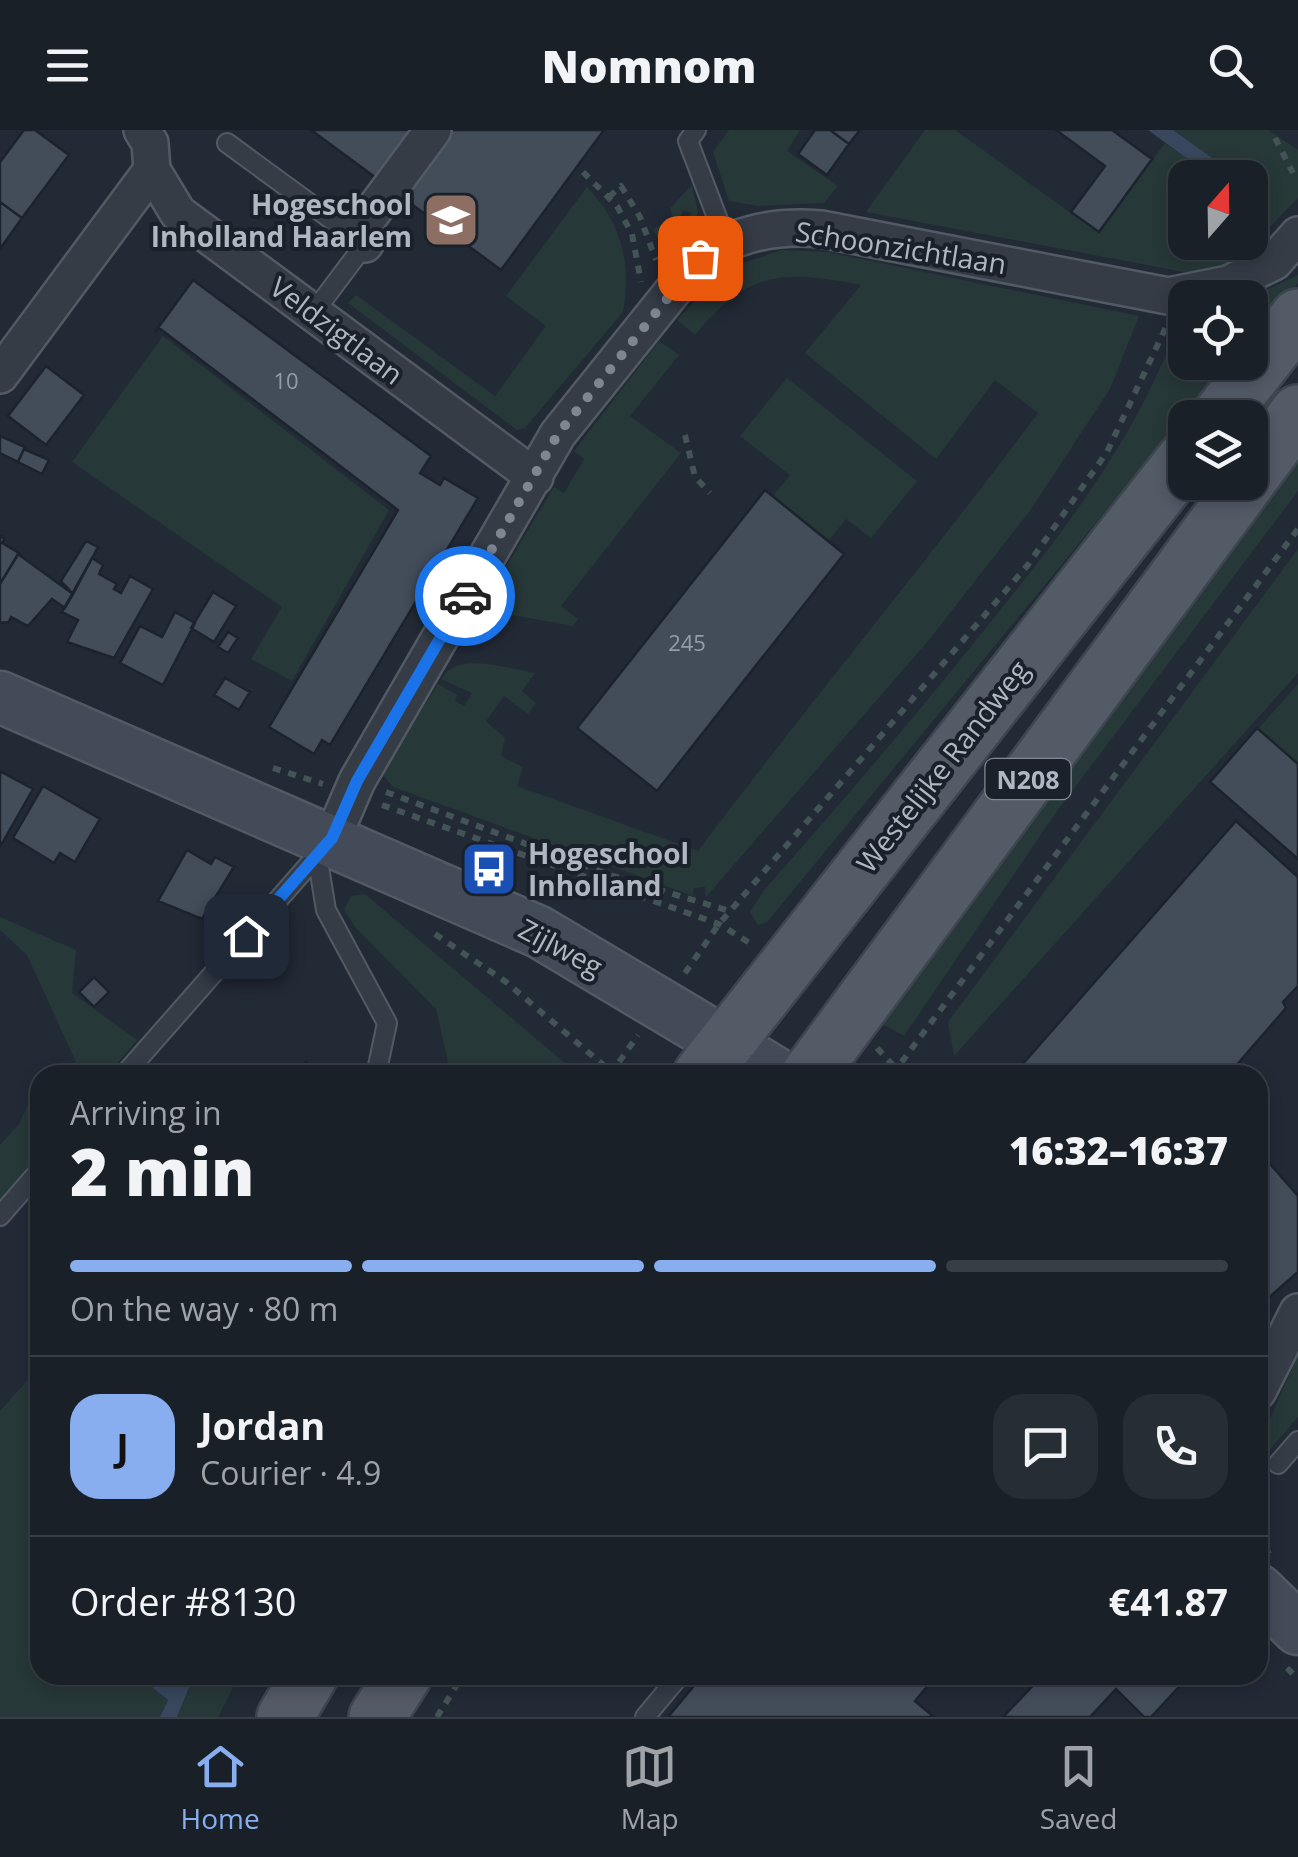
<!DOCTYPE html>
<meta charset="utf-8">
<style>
body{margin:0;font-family:"Open Sans",sans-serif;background:#272d34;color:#f1f3f6;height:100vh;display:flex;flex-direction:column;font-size:38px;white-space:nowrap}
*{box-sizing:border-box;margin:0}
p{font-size:32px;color:#9fa3a8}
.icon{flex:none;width:55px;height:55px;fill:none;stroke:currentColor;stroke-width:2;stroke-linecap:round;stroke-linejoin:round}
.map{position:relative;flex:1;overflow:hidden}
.details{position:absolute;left:30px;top:935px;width:1238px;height:620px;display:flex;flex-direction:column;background:#1a2028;border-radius:30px;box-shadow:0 5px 15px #0003,0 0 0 2px #383e45}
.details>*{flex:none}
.needle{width:65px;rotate:20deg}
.fabs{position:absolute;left:1168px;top:30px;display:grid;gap:20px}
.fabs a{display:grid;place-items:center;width:100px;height:100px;border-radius:20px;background:#1a2028;box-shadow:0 5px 15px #0003,0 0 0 2px #383e45;font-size:50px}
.pin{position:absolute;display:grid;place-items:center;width:85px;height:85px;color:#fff;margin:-42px;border-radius:20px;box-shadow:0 5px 15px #0006}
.courier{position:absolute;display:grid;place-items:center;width:100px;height:100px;margin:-50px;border:8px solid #1a73e8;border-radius:50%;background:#fff;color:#222;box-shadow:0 2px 12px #0007}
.overview em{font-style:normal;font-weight:800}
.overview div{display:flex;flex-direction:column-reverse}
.overview{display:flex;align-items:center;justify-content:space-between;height:170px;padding:0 40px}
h1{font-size:65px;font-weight:800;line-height:75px}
.bar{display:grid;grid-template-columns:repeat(4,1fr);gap:15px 10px;align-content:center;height:120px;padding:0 40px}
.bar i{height:12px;border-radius:8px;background:#383e45}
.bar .selected{background:#88aeef}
.bar p{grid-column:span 4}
.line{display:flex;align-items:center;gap:25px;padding:0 40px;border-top:2px solid #383e45}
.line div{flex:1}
.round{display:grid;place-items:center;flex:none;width:105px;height:105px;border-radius:30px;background:#272d34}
header{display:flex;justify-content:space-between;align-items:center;height:130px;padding:0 40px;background:#1a2028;font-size:45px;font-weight:800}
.menu{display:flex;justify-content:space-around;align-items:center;height:140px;border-top:2px solid #383e45;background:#1a2028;font-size:28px;color:#9fa3a8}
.menu a{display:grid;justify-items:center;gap:5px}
.menu .selected{color:#88aeef}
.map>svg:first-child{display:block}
.green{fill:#273839}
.water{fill:#38475e}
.building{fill:#434d5a;stroke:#1c232d;stroke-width:2.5}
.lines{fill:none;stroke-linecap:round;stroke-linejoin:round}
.lane-casing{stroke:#525a64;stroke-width:22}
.street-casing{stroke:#525a64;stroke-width:40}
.secondary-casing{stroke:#525a64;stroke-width:55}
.primary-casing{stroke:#3e4550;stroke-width:60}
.path{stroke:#435356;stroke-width:6;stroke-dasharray:8 8;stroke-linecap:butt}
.lane{stroke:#353c46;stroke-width:18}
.street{stroke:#353c46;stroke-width:35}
.secondary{stroke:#434b59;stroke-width:50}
.primary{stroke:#535b67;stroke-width:55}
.done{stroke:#7e8692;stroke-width:10;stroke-dasharray:0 18}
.route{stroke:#1a73e8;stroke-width:12}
.labels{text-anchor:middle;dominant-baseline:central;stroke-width:8;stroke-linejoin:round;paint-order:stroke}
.number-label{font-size:22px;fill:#949ca9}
.shield{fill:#1a212b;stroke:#828a95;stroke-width:2.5}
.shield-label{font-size:25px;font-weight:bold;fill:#afb7c3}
.poi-label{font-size:28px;font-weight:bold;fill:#afb7c3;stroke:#1a212b;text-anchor:end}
.street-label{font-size:28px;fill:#afb7c3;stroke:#1a212b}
</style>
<header><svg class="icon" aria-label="menu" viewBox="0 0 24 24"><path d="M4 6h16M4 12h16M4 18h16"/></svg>Nomnom<svg class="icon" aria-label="search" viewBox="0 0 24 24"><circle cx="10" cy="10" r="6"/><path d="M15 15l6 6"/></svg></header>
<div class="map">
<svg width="1298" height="1587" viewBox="0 0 1298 1587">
<rect width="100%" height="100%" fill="#222a36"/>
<path class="green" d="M 729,0 L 800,0 L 787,21 L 838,56 L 824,73 L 758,76 L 729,71 L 713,22 Z
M 925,0 L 955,0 L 1099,103 L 1165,13 L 1212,47 L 1185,48 L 1185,112 L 1250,112 L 1250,76 L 1261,81 L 1261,62 L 1250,55 L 1250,48 L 1239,47 L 1173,0 L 1268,0 L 1298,20 L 1298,68 L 1239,128 L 1200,145 L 866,82 Z
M 692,55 L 698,83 L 689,109 L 683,108 L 691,83 L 683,80 L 673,105 L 678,114 L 665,124 L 653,99 L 673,87 L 670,78 Z
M 587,57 C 621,91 632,134 623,182 L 525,298 L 517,300 L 348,173 L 356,165 L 495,266 L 546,196 L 506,166 Z
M 782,120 L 827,122 L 1139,186 L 1110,259 L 1029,382 L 928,511 L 706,767 L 705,757 L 694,758 L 693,766 L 393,657 L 382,644 L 438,554 L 457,565 L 455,571 L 464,576 L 472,563 L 441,549 C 457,520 508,539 535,543 L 522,561 L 536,573 L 528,584 L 504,566 L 486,591 L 505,608 L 501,626 L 523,637 L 517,656 L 698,721 C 809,573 928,431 1038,283 L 995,250 L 936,329 L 805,223 L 861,155 C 782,140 748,140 695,205 L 677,190 L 725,139 Z
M 1298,145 L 1298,153 L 1250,207 L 1249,168 Z
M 1183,181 L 1185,232 L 1228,233 L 767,792 L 758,795 L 750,782 L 764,760 C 837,678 908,595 977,509 C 1062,403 1137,312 1183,181 Z
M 163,206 L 389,380 L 292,551 L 251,529 L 282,477 L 72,332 Z
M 659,211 L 679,225 L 630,286 L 681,323 L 561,476 L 578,489 L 573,496 L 495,482 L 502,468 L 492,460 L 554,357 L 564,363 L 584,329 L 574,321 Z
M 787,248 L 917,351 L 871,408 L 846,389 L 829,410 L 773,366 L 790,345 L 740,306 Z
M 1298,303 L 1298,361 L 1057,681 L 904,906 L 873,889 Z
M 1298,419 L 1298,543 L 954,926 L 948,892 Z
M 1298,554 L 1298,634 L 1258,599 Z
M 365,764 L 579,945 L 451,945 L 436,879 L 355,797 L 344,780 L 351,766 Z
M 0,787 L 76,820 L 72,863 L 137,910 L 107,945 L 48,945 L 76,932 L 27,825 L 0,800 Z
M 40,949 L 40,1023 L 0,1070 L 0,1015 L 19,994 Z
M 1298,1226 L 1298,1287 L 1267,1323 L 1259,1313 Z
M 32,1245 L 40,1251 L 40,1545 L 137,1545 L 168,1570 L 160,1587 L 0,1587 L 0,1281 Z
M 194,1545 L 239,1545 L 218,1587 L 177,1587 Z"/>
<path class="water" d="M 1148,0 L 1173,0 L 1239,47 L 1212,47 Z
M 137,1545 L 194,1545 L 177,1587 L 160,1587 L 168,1570 Z"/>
<path class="building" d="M 24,0 L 35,0 L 69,25 L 22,88 L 0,72 L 0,32 Z
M 311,0 L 604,0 L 501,140 Z
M 815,0 L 830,0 L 849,14 L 827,45 L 798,24 Z
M 830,0 L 860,0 L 849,14 Z
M 1056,0 L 1112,0 L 1152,29 L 1099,102 L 1071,82 L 1105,36 Z
M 0,72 L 22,88 L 0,119 Z
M 193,150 L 431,326 L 420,343 L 440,355 L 444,348 L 478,368 L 330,615 L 322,610 L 314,624 L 269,597 L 398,380 L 159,198 L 155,202 Z
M 46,236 L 84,265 L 46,315 L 8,286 Z
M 0,306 L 25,317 L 18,332 L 0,323 Z
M 24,319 L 49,330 L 42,344 L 18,332 Z
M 765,360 L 844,424 L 657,661 L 577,598 Z
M 0,406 L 5,409 L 2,413 L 19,423 L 0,454 Z
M 86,411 L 98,417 L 73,464 L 61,451 Z
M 18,424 L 73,464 L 65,478 L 52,469 L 28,496 L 11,487 L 9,492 L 0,493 L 0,454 Z
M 92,428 L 103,435 L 99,444 L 117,454 L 114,459 L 121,463 L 130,446 L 153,459 L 114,528 L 67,512 L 78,490 L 62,482 Z
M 213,462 L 236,476 L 214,512 L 191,498 Z
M 175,482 L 195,493 L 163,555 L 120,533 L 140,496 L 162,507 Z
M 228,502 L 238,508 L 228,523 L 218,517 Z
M 225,548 L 250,562 L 239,580 L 214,565 Z
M 1257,598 L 1298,634 L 1298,729 L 1210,652 Z
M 0,641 L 33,659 L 0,717 Z
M 43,656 L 100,689 L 75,732 L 60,723 L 54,733 L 13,708 Z
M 1236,691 L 1298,747 L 1298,856 L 1283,872 L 1286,878 L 1234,938 L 1224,945 L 1013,945 Z
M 187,720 L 211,734 L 215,727 L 234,737 L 202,789 L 158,771 Z
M 94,847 L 109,862 L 94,877 L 79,862 Z
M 306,932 L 322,945 L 296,945 Z
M 1258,1020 L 1298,1066 L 1298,1142 L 1258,1177 Z
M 703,1545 L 937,1545 L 915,1571 L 934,1587 L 668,1587 Z
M 1043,1545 L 1190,1545 L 1151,1587 L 1144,1587 L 1116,1559 L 1090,1587 L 1003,1587 Z"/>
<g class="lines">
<g class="lane-casing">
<path id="lane" d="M 696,0 L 688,11 L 726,111
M 227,13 L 365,114 L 314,182
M 317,725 L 326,780 L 387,893 L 376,945
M 124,945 L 328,713
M 0,1086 L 40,1040
M 1278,1334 L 1298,1311
M 645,1587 L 680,1545"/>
</g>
<g class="street-casing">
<path id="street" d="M 152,40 L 178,83 L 535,347
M 365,114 L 362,96 L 433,0
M 0,245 L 152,40 L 150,13 L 142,0
M 332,709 L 357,651 L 558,304 L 700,127 C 738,103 776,95 821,99 L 1168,166 L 1228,154 L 1274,132 L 1298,105
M 1258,1261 L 1298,1182"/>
</g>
<g class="secondary-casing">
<path id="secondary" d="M 0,567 L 539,802 L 779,945
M 1258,1460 L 1298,1499"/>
</g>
<g class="primary-casing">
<path id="primary" d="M 1218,288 L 1298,187
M 1250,348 L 1298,283
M 701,945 L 1185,329
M 809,945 L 1247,352
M 285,1587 L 310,1545
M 377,1587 L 404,1545"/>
</g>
<path class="path" d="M 1275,8 L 1293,43
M 583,42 L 617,76 L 632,104 L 641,152
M 609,67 L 621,56 L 640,87 L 656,130
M 685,305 L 695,347 L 710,363
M 273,638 L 323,654
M 386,662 L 610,745 L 733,782
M 382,675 L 719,794 L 753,815
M 435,804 L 506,852 L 615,945
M 685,843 L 719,794 L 1027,436 L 1107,322 L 1167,195
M 877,918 L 902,945
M 610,945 L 638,905
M 892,945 L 1298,399
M 1258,1406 L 1269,1424
M 1287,1538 L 1298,1549
M 437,1587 L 463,1545"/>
<use href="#lane" class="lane"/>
<use href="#street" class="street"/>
<use href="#secondary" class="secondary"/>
<use href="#primary" class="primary"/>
</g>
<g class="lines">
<path class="done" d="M 465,466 L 558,304 L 700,128"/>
<path class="route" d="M 246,806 L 332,708 L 357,651 L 465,466"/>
</g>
<defs>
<g id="university-square" transform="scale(2.875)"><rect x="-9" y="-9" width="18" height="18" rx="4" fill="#8d6e63" stroke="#1a212b"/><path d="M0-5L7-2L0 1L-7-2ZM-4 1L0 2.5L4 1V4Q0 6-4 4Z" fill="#fff"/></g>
<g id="bus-square" transform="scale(2.875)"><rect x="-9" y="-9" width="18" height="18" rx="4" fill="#1a4fb4" stroke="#1a212b"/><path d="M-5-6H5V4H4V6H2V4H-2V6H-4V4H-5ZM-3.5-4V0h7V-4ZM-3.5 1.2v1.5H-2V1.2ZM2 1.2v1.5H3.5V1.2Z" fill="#fff"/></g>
</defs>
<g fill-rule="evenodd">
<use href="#university-square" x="451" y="90"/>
<use href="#bus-square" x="489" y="739"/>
</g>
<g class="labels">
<g class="number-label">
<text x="286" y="250">10</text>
<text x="687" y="512">245</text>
</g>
<rect class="shield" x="985.5" y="629" width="85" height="40" rx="8"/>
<g class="shield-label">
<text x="1028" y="649">N208</text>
</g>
<g class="poi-label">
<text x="412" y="74">Hogeschool<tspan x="412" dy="32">Inholland Haarlem</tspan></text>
<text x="528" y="723" text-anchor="start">Hogeschool<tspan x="528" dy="32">Inholland</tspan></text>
</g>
<g class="street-label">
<text transform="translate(901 117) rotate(9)">Schoonzichtlaan</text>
<text transform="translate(337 200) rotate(37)">Veldzigtlaan</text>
<text transform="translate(942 636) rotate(-52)">Westelijke Randweg</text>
<text transform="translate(561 817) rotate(28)">Zijlweg</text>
</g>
</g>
</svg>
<div class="fabs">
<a><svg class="needle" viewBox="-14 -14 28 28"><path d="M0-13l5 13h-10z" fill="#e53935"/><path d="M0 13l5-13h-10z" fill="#9fa3a8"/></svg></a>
<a><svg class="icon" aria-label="locate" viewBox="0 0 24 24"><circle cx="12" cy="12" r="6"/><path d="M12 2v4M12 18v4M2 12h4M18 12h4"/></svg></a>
<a><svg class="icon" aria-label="layers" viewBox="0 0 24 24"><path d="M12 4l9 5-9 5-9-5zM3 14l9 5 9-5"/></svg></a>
</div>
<div class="pin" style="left:700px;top:128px;background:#ea580c"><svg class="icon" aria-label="bag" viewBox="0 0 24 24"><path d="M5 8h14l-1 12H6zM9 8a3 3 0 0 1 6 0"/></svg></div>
<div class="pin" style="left:246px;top:806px;background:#1f2937"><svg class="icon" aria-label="home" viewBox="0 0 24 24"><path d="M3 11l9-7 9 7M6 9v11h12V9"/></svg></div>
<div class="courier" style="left:465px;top:466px"><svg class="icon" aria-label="car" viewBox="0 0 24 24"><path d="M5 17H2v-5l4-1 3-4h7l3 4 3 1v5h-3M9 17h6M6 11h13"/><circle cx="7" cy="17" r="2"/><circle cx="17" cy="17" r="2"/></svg></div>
<section class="details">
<div class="overview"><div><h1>2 min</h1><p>Arriving in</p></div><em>16:32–16:37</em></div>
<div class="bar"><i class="selected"></i><i class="selected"></i><i class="selected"></i><i></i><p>On the way · 80 m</p></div>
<div class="line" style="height:180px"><b class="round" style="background:#88aeef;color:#111">J</b><div><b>Jordan</b><p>Courier · 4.9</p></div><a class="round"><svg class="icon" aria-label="chat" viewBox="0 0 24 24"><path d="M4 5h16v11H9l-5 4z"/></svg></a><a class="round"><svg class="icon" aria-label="phone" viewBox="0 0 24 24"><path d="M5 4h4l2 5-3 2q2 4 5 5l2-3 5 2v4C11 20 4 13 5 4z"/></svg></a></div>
<div class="line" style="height:130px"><div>Order #8130</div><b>€41.87</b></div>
</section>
</div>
<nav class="menu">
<a class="selected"><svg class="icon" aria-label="home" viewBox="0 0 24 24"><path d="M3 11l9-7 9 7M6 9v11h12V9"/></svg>Home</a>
<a><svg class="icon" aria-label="map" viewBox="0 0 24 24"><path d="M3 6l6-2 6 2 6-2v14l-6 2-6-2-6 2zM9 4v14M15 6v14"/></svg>Map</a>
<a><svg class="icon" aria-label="saved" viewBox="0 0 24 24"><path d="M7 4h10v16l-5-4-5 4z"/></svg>Saved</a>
</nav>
